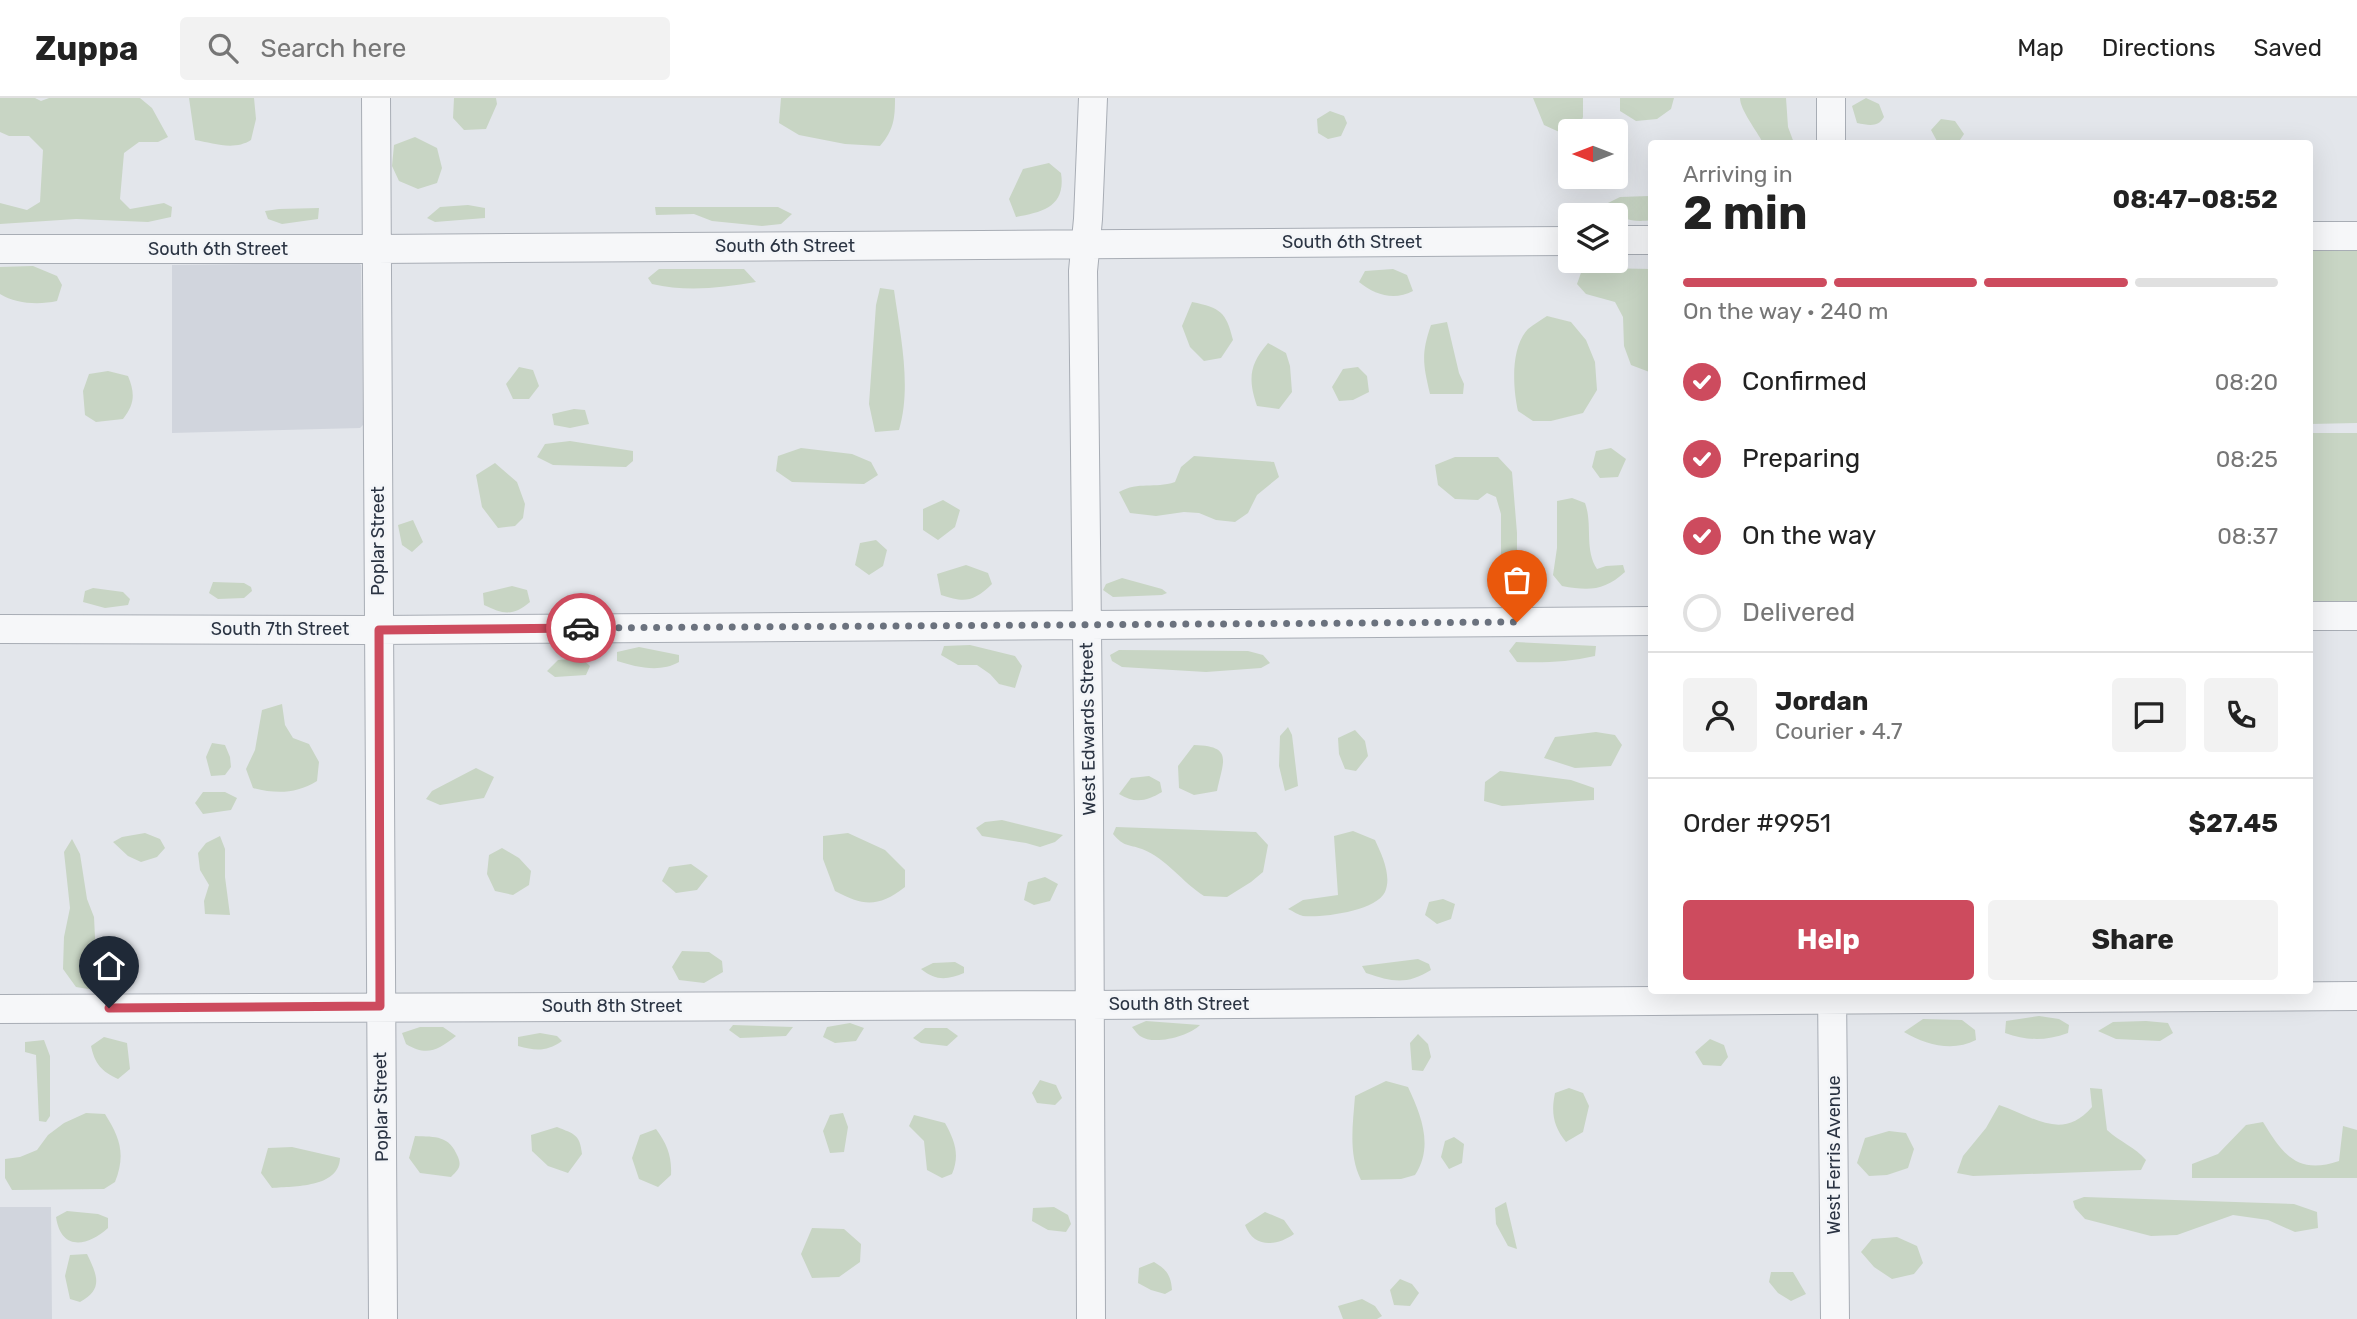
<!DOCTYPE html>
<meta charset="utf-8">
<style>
body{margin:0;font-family:Rubik,sans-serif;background:#f2f2f2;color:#222;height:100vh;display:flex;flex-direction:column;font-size:26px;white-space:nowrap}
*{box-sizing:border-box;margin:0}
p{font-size:23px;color:#767676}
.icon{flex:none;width:38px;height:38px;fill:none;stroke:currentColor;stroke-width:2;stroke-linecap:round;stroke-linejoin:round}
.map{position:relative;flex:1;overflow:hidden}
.side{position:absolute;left:1648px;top:42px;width:665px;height:854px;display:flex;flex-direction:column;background:#fff;border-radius:7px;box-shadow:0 7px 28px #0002}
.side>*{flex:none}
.needle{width:46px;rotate:270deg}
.buttons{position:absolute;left:1558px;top:21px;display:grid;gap:14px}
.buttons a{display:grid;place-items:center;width:70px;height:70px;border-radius:7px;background:#fff;box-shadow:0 7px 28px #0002;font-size:35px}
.pin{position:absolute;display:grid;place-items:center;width:60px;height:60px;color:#fff;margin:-72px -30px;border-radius:50% 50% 50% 0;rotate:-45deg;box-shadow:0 0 7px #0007}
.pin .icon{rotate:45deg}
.courier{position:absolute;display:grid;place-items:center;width:70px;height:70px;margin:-35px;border:5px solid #cd4b5e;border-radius:50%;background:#fff;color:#222;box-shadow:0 2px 9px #0007}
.overview em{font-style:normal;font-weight:700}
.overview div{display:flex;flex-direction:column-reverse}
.overview{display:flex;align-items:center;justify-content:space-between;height:119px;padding:0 35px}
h1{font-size:46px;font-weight:700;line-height:52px}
.bar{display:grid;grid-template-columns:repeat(4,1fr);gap:10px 7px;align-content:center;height:84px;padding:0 35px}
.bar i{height:9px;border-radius:5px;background:#e0e0e0}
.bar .selected{background:#cd4b5e}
.bar p{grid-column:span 4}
.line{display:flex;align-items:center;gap:18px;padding:0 35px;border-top:2px solid #e0e0e0}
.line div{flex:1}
.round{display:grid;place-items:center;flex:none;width:74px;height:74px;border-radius:7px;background:#f2f2f2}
ol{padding:0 35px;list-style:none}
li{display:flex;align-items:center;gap:21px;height:77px}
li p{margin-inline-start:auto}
li .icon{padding:7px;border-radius:50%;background:#cd4b5e;color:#fff;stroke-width:4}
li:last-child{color:#767676}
li i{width:38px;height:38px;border:4px solid #e0e0e0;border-radius:50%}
.cta{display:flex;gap:14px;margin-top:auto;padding:14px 35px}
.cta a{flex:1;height:80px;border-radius:7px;background:#cd4b5e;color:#fff;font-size:28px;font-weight:700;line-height:80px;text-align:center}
.cta a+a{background:#f2f2f2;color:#222}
header{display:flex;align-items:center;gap:42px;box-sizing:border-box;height:98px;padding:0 35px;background:#fff;border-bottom:2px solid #e0e0e0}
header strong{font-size:33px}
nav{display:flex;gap:38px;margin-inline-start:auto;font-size:24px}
.search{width:490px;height:63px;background:#f2f2f2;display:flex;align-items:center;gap:18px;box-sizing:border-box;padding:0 24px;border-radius:7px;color:#767676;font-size:26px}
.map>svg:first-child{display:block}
.built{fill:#d1d5dd}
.green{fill:#c8d5c4}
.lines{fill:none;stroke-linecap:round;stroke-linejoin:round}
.street-casing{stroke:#a8adb5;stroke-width:30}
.street{stroke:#f6f7f9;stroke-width:28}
.done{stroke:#6b727e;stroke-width:7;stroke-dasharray:0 12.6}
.route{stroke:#cd4b5e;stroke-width:9}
.labels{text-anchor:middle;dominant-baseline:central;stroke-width:5;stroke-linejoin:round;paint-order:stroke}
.street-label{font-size:18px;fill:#2b3443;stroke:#f3f5f8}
</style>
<header>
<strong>Zuppa</strong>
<div class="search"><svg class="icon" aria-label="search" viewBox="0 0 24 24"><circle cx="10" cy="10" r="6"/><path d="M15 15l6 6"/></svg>Search here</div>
<nav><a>Map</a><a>Directions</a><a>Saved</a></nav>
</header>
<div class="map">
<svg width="2357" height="1221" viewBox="0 0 2357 1221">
<rect width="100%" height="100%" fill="#e3e6eb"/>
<path class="built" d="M 358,165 L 361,167 L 363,327 L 360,330 L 172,335 L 172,167 Z
M 0,1109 L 51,1109 L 52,1221 L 0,1221 Z"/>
<path class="green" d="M 0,0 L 35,0 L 41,3 L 49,0 L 140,0 L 152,10 L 168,39 L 158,44 L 139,44 L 124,55 L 120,101 L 130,111 L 164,105 L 172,109 L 171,119 L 148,124 L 76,121 L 0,126 L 0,105 L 27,112 L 40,104 L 43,52 L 29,38 L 9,38 L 0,34 Z
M 189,0 L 254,0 L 256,21 L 251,42 C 234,53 213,45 195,42 Z
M 454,0 L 496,0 L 497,6 L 486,31 L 464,32 L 453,20 Z
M 781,0 L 895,0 C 895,20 894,32 880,48 L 845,46 L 799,37 L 779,25 Z
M 1533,0 L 1583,0 L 1583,19 L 1579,30 L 1570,33 L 1568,38 L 1544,27 Z
M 1620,0 L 1674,0 L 1671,11 L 1657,21 L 1636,23 L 1620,13 Z
M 1740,0 L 1786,0 L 1788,29 L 1794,45 L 1763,45 C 1757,33 1740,12 1740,0 Z
M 1866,0 L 1879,6 L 1884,19 C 1878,30 1868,27 1857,25 L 1852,8 Z
M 1330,13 L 1344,18 L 1347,25 L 1341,38 L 1328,41 L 1318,35 L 1317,21 Z
M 1941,21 L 1955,23 L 1964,36 L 1958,45 L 1938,45 L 1931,32 Z
M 415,39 L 437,50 L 442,70 L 437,85 L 418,91 L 399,83 L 392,68 L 394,47 Z
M 1049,65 L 1061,75 C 1066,108 1044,114 1016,119 L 1009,101 L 1023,71 Z
M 1649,98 L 1652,99 L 1652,122 C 1631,125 1620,121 1604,107 L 1620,99 Z
M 468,107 L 485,110 L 485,120 L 435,124 L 427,120 L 440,109 Z
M 655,109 L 778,109 L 792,116 L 781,126 L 762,128 L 712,123 L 694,116 L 656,117 Z
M 319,110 L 318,121 L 282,126 L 268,121 L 265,113 L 279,111 Z
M 2310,153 L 2357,153 L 2357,325 L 2310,326 Z
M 33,168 L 57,178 L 62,187 L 57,203 C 39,207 16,206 0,196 L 0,169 Z
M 1598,170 L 1652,171 L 1652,275 L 1631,267 L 1624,248 L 1623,219 L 1615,204 L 1586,196 L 1577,186 L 1582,172 Z
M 659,171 L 744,171 L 756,184 C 721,190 686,194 652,186 L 648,180 Z
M 1393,171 L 1407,177 L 1413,193 C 1394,203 1375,197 1359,184 L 1365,173 Z
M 880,190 L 894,192 C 900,236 912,288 899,332 L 875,334 L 869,306 L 876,207 Z
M 1192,204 C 1221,210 1226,214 1233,242 L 1221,260 L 1204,263 L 1190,249 L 1182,228 Z
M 1547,218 L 1571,224 L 1586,242 L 1595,264 L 1597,292 L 1583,315 L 1551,323 L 1533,323 L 1518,313 C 1513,291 1510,250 1528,231 C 1534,226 1541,222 1547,218 Z
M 1447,224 L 1459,275 L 1464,286 L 1463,296 L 1430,296 C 1423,266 1421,256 1431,227 Z
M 1268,245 L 1286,255 L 1290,268 L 1292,294 L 1279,311 L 1257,308 C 1248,281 1249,267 1268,245 Z
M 519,269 L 533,272 L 539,288 L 529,301 L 513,301 L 506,286 Z
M 1358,269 L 1367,278 L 1369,294 L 1353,302 L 1339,303 L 1332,289 L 1343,271 Z
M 108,273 L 128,278 C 135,295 135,306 123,321 L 96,324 L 85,317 L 83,293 L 89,276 Z
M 574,311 L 585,312 L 589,326 L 570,330 L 554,327 L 552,316 Z
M 2310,335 L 2357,335 L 2357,506 L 2310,506 Z
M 570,343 L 633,353 L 633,363 L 626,369 L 553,367 L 537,359 L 545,346 Z
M 801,350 L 852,356 L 871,364 L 878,377 L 864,386 L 792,384 L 776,373 L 778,358 Z
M 1611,350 L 1626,361 L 1618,379 L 1600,380 L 1592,369 L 1596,353 Z
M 1194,358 L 1274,364 L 1279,379 L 1257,397 L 1248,415 L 1235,424 L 1216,422 L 1199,415 L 1184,414 L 1156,418 L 1130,415 L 1119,394 C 1139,383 1154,391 1175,384 L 1181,369 Z
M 1455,359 L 1498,359 L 1512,374 L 1517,435 L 1517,467 L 1513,487 L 1503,492 L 1501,482 L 1501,416 L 1496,399 L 1487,395 L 1478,402 L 1455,401 L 1438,387 L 1435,367 Z
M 495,365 L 517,384 L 525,406 L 523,420 L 515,428 L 498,430 L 482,409 L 476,377 Z
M 1572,400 L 1585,405 C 1593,427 1584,451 1597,471 L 1606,468 L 1623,467 L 1625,474 C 1604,493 1589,493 1562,488 L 1553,477 L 1557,450 L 1557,403 Z
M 943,402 L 960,412 L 955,429 L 938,442 L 923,432 L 923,411 Z
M 413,422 L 423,444 L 412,454 L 402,447 L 398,427 Z
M 876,442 L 887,452 L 883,468 L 869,477 L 855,467 L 860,445 Z
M 966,467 L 988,475 L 992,486 C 973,504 965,505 941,497 L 937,476 Z
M 1122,480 L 1162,491 L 1167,495 L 1162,497 L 1113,499 L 1103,492 L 1106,486 Z
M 213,484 L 244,485 L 251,489 L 252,493 L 244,500 L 218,501 L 209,495 Z
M 512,488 L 527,492 L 530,504 C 512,519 503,516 484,507 L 483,495 Z
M 93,490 L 123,494 L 130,501 L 128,507 L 105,510 L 83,504 L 85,493 Z
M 1516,544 L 1596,548 L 1595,558 C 1569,564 1544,565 1517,564 L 1509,553 Z
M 970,547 L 1015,558 L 1022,568 L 1015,590 L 999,586 L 990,576 L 977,567 L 958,567 L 941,557 L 944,548 Z
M 639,549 L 679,557 L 679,564 C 660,575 636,569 617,563 L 617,554 Z
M 1119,552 L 1248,553 L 1263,557 L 1270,565 L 1261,570 L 1206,574 L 1122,569 L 1112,563 L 1110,557 Z
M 581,560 L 590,568 L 586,577 L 555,579 L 547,573 L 558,562 Z
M 282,606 L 285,627 L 293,640 L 309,646 L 319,664 L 317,683 C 296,696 276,696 253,690 L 246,671 L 255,652 L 262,612 Z
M 1288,629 L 1292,637 L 1298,688 L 1285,693 L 1279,668 L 1280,638 Z
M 1355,632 L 1365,643 L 1368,658 L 1356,673 L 1345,671 L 1339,656 L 1338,640 Z
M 1596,634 L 1615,637 L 1622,647 L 1611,668 L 1575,670 L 1544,660 L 1555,639 Z
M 212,645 L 225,647 L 230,659 L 231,669 L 225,677 L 211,678 L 206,659 Z
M 1194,647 C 1234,648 1223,663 1217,693 L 1194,697 L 1179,690 L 1178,668 Z
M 476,670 L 494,679 L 484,700 L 440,707 L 426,701 L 432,693 Z
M 1500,673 L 1571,682 L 1594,690 L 1594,702 L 1502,708 L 1484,703 L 1485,684 Z
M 1149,678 L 1160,684 L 1162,694 C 1147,703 1135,706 1119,696 L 1131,680 Z
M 203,694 L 225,694 L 237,700 L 231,712 L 203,716 L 195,705 Z
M 1002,722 L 1063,737 L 1055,744 L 1040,749 L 1026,745 L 982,738 L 976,730 L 985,724 Z
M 1116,729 L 1256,734 L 1268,747 L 1263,774 L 1251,784 L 1227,799 L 1204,798 C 1182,784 1167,761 1142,751 C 1128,746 1124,749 1113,736 Z
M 1353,733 L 1375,742 C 1382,757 1392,778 1385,794 C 1376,813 1322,820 1303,818 C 1298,817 1293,813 1288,811 L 1303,802 L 1338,797 L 1334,738 Z
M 145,735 L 160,741 L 165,750 L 157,759 L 141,764 L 128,758 L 113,744 L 122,739 Z
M 848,735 L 885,752 L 905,772 L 905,789 C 878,810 863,808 835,793 L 823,761 L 823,738 Z
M 220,738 L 225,751 L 225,779 L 230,817 L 205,816 L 204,803 L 209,787 L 200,772 L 198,755 L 206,745 Z
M 72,741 L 80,756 L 87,801 L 94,819 L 96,860 L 100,879 L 113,879 L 122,883 C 112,898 91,891 76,889 L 63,871 L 64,839 L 70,810 L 64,754 Z
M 502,750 L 519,760 L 531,773 L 529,787 L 513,797 L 495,793 L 487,776 L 489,757 Z
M 691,766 L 708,778 L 697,792 L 676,795 L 662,783 L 669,769 Z
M 1045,779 L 1058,786 L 1050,803 L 1034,807 L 1024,802 L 1028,784 Z
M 1443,801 L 1455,806 L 1451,821 L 1437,826 L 1425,817 L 1429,804 Z
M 682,853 L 709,854 L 722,863 L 723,874 L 704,885 L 679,882 L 672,869 Z
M 1418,861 L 1429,866 L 1431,872 C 1407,887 1392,884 1366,875 L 1362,868 Z
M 955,864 L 964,869 L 964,875 C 947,882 936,883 921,871 L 933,865 Z
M 2039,918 L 2059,921 L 2069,927 L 2068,935 C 2045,943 2028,943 2005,935 L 2006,923 Z
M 1923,921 L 1962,922 L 1975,932 L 1976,942 C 1953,954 1926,947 1904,934 Z
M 1146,923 L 1200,927 C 1189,938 1154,948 1140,938 C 1138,937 1133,930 1132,929 Z
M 2146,923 L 2168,925 L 2173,935 L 2160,943 L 2116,941 L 2098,933 L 2113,924 Z
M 850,925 L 864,930 L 856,943 L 835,945 L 823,939 L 827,929 Z
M 733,927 L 793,929 L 786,938 L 740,940 L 729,932 Z
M 420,929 L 443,929 L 456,938 C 438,952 427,959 406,946 L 402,935 Z
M 925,930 L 947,930 L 958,938 L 947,948 L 921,945 L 913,940 Z
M 540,935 L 557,938 L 562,943 C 546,954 536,953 518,948 L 518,939 Z
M 1418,936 L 1428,946 L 1431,959 L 1423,973 L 1412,972 L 1410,945 Z
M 104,939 L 127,945 L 130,971 L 118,981 C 101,973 95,966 91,948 Z
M 1710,941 L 1724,947 L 1728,959 L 1721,968 L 1703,967 L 1695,954 Z
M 44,942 L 50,958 L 50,1018 L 46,1024 L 39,1023 L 36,957 L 25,954 L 25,944 Z
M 1040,982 L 1056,987 L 1062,1000 L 1055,1007 L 1037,1005 L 1032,995 Z
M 1386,983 L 1408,989 C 1421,1017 1434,1048 1415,1077 L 1401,1081 L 1361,1082 C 1348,1056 1353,1026 1355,998 Z
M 1569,990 L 1583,995 L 1589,1008 L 1583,1034 L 1566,1044 C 1553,1028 1551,1014 1555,995 Z
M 2090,990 L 2102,991 L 2107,1032 C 2120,1044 2135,1049 2146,1062 L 2141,1072 L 1973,1078 L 1957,1075 L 1963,1058 L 1986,1030 L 1999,1007 C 2033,1018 2062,1044 2092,1009 Z
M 86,1015 L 105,1016 C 120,1040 126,1056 115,1084 L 104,1091 L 12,1092 L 5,1080 L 5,1061 L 20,1059 L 37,1052 L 48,1037 L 64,1025 Z
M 843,1015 L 848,1029 L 844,1054 L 830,1055 L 823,1033 L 830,1017 Z
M 914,1017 L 945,1025 C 955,1043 960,1057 952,1076 L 942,1080 L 927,1072 L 924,1043 L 909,1028 Z
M 2263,1024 C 2283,1057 2298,1077 2339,1063 L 2343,1028 L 2357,1032 L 2357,1080 L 2192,1080 L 2192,1066 L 2218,1056 L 2246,1027 Z
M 557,1029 C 574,1036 580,1036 582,1056 L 568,1075 L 548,1068 L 532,1053 L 531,1037 Z
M 656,1031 C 667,1046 672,1058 671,1077 L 658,1089 L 639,1081 L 632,1060 L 640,1037 Z
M 1889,1033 L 1906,1035 L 1914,1051 L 1908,1070 L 1887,1077 L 1869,1078 L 1857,1065 L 1865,1040 Z
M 415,1038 C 436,1039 449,1037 458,1059 C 462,1069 458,1072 451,1079 L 420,1075 L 409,1060 Z
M 1454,1039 L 1464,1046 L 1462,1065 L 1449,1071 L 1441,1059 L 1445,1043 Z
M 292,1049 L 340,1060 C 339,1090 294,1088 272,1090 L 261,1075 L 268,1050 Z
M 2084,1099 L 2294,1106 L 2317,1114 L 2318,1130 L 2295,1134 L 2268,1122 L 2233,1117 L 2177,1137 L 2151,1138 L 2085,1121 L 2075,1110 L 2073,1103 Z
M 1506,1104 L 1517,1151 L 1508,1148 L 1496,1126 L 1495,1110 Z
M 1054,1109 L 1068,1117 L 1071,1126 L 1066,1134 L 1048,1132 L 1032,1123 L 1033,1110 Z
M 67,1113 L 98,1116 L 108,1120 L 108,1130 C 87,1149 61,1153 56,1119 Z
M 1265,1114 L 1284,1122 L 1294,1136 C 1277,1148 1254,1151 1245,1127 Z
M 812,1130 L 844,1131 L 861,1146 L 860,1164 L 839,1179 L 812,1180 L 801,1156 Z
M 1897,1139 L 1917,1148 L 1923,1165 L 1914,1176 L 1892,1181 L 1874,1169 L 1861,1154 L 1872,1141 Z
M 87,1156 C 97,1177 104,1191 80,1204 L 70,1201 L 65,1178 L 70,1157 Z
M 1154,1164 C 1166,1171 1171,1177 1172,1192 L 1165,1196 L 1151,1192 L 1138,1185 L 1139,1170 Z
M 1771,1174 L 1793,1174 L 1806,1196 L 1791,1203 L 1778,1195 L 1769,1184 Z
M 1400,1181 L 1412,1186 L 1419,1195 L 1410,1208 L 1394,1207 L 1390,1192 Z
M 1362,1201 L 1375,1208 L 1382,1218 L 1377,1221 L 1343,1221 L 1338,1208 Z"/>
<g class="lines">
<g class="street-casing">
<path id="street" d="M 376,0 L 383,1221
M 1831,46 L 1831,0
M 2310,138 L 2357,138
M 1615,142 L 1652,142
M 0,151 L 376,151 L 1570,143
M 2310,518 L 2357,518
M 0,531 L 378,532 L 1652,523
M 1832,892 L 1835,1221
M 0,911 L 1090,907 L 2357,898
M 1091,1221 L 1089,715 L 1083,173 L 1088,121 L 1093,0"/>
</g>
<use href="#street" class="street"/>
</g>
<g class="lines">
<path class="done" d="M 581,530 L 1517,524"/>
<path class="route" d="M 109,910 L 380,908 L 379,532 L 581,530"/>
</g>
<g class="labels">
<g class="street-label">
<text x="1352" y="144">South 6th Street</text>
<text x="785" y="148">South 6th Street</text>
<text x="218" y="151">South 6th Street</text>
<text transform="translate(378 443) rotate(-90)">Poplar Street</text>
<text x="280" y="531">South 7th Street</text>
<text transform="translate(1088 631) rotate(-91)">West Edwards Street</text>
<text x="1179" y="906">South 8th Street</text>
<text x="612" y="908">South 8th Street</text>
<text transform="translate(381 1009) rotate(-91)">Poplar Street</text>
<text transform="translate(1834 1057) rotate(-90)">West Ferris Avenue</text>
</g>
</g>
</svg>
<div class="buttons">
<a><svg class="needle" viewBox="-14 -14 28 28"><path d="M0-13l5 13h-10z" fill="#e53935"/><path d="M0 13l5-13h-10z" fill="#767676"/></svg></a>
<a><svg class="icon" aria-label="layers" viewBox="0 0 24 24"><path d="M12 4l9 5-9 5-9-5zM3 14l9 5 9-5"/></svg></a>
</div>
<div class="pin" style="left:1517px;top:524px;background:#ea580c"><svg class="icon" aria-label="bag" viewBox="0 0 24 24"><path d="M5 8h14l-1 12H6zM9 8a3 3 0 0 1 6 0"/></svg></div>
<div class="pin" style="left:109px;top:910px;background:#1f2937"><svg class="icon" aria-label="home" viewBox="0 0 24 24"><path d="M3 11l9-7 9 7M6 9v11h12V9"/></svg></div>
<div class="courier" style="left:581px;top:530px"><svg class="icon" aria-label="car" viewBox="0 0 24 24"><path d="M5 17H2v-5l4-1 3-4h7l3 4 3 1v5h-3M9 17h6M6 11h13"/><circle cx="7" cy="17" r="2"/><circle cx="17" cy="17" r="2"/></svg></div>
<section class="side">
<div class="overview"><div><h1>2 min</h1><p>Arriving in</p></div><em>08:47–08:52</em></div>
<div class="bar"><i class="selected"></i><i class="selected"></i><i class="selected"></i><i></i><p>On the way · 240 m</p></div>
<ol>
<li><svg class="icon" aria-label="check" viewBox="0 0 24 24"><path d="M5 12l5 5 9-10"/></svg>Confirmed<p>08:20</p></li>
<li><svg class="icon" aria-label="check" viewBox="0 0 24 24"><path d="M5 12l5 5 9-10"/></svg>Preparing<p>08:25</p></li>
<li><svg class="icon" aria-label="check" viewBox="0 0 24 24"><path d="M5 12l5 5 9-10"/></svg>On the way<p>08:37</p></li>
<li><i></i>Delivered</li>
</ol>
<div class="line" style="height:126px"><a class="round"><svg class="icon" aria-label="person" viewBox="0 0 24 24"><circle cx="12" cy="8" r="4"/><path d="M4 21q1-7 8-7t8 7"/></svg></a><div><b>Jordan</b><p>Courier · 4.7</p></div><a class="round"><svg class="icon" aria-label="chat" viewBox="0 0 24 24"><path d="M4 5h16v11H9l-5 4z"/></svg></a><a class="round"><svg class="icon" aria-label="phone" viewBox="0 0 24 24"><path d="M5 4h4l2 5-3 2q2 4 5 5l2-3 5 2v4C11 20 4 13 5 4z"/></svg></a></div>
<div class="line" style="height:91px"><div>Order #9951</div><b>$27.45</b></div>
<div class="cta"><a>Help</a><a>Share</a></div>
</section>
</div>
